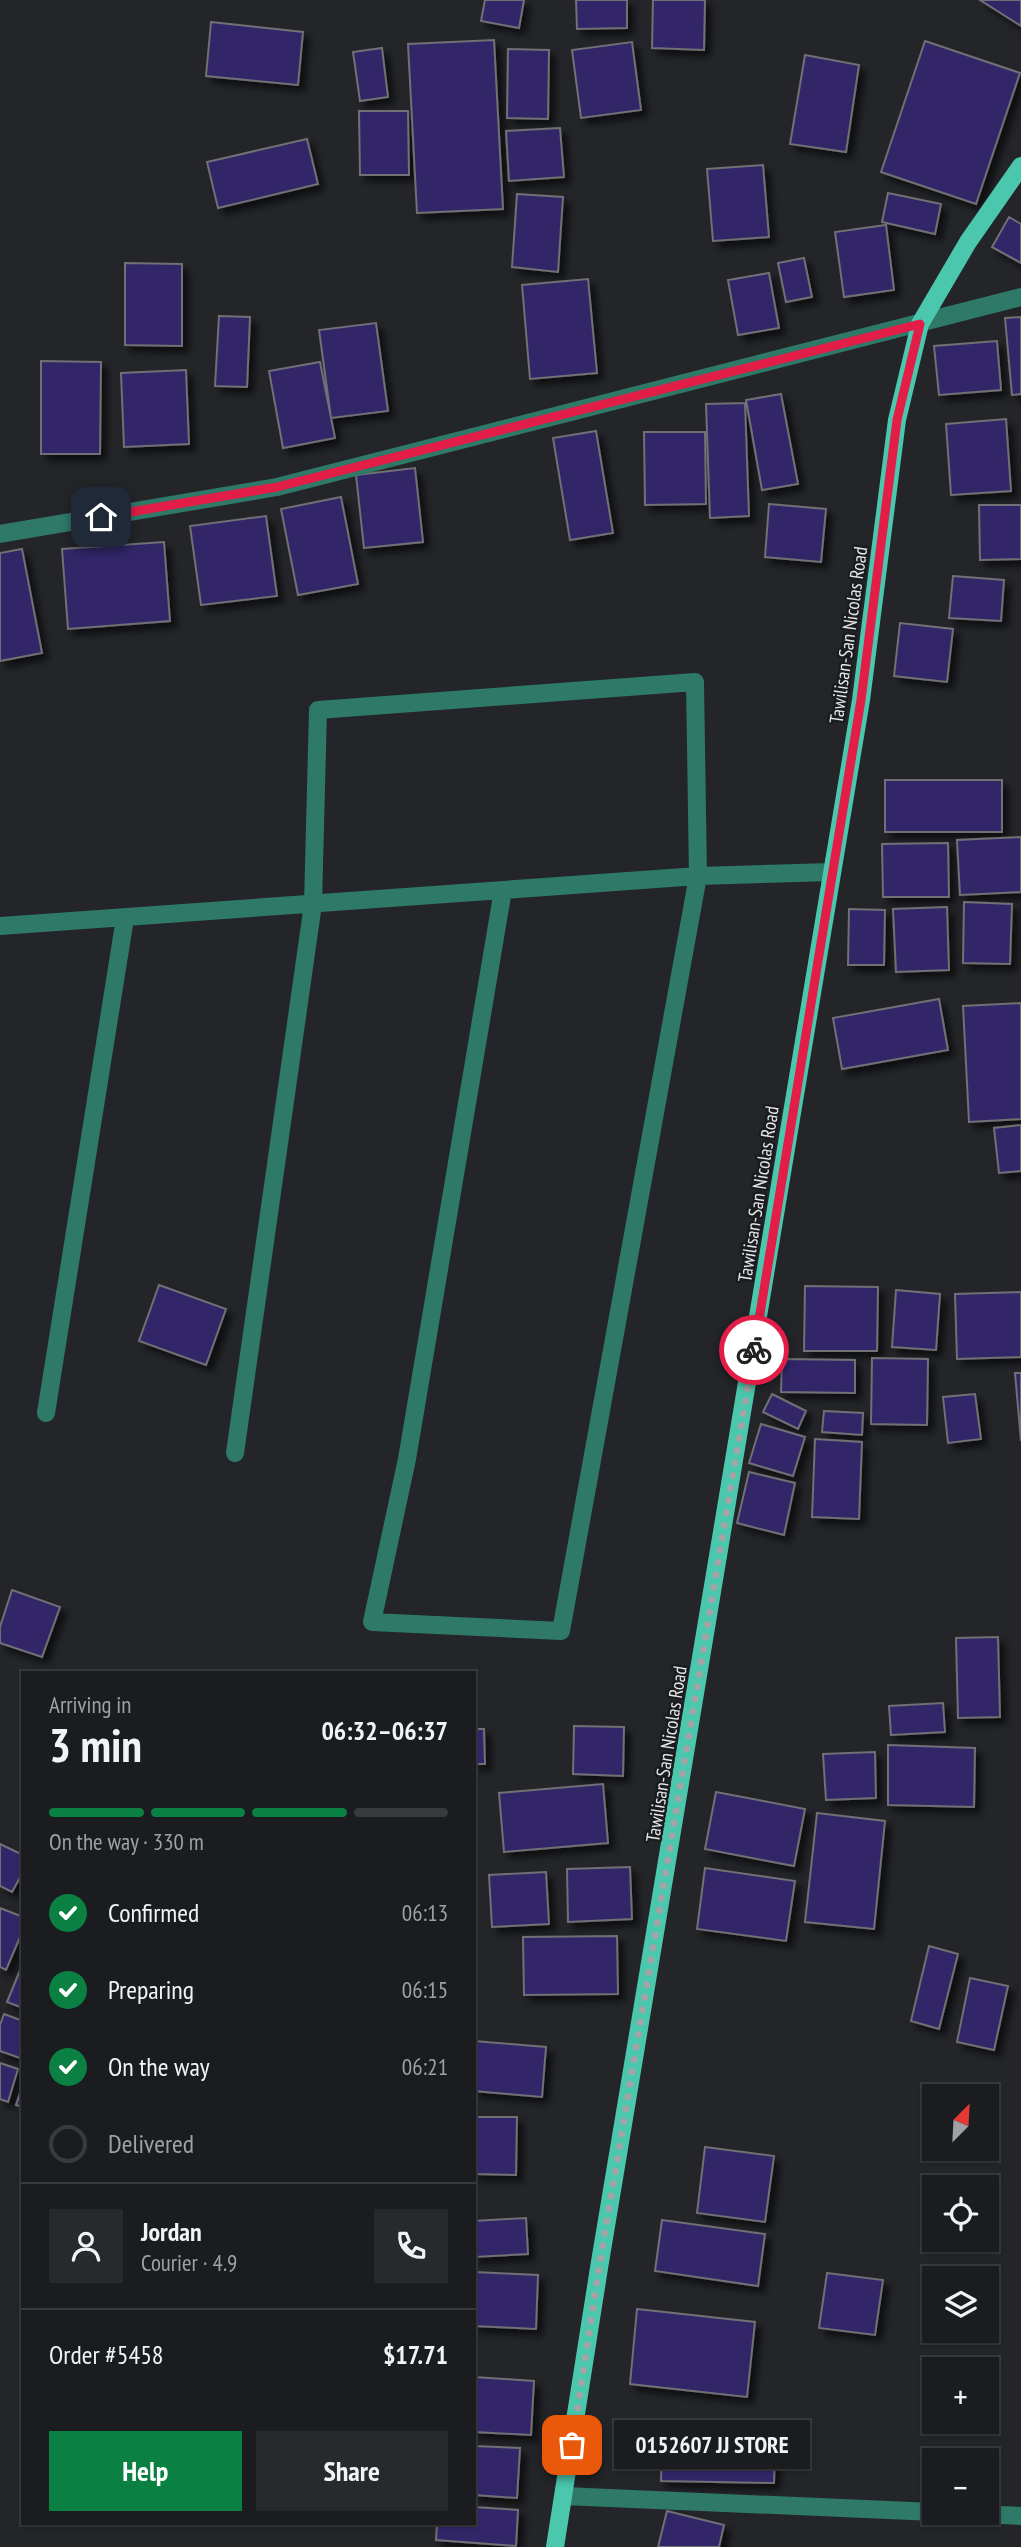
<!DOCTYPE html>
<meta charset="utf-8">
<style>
body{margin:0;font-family:"PT Sans Narrow",sans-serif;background:#27292c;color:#f1f3f6;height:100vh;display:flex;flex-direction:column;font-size:26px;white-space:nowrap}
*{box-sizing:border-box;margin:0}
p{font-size:23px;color:#9fa1a4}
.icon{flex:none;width:38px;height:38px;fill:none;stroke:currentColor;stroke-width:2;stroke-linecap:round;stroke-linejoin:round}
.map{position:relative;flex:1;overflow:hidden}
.panel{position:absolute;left:21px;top:1671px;width:455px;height:854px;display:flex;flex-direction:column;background:#1a1c1f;border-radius:0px;box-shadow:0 2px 5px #0004,0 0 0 2px #383a3d}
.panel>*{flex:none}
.needle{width:46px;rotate:24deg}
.controls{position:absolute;left:922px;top:2084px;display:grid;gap:14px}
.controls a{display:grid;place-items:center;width:77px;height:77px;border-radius:0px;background:#1a1c1f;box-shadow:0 2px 5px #0004,0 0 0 2px #383a3d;font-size:35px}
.pin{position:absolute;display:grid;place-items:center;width:60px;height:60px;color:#fff;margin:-30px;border-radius:14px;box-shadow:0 4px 10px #0006}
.courier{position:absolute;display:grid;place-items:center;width:70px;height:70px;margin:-35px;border:5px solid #e11d48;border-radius:50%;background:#fff;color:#222;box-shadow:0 2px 9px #0007}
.bubble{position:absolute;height:49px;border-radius:0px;background:#1a1c1f;box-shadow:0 2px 5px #0004,0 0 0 2px #383a3d;font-size:23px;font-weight:700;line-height:49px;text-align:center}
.headline em{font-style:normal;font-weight:700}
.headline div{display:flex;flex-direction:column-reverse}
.headline{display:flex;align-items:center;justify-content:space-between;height:119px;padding:0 28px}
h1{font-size:46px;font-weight:700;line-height:52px}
.bar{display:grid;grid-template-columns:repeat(4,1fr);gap:10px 7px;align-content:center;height:84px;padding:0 28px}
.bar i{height:9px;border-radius:5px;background:#383a3d}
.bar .selected{background:#0b8043}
.bar p{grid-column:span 4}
.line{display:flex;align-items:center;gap:18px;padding:0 28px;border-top:2px solid #383a3d}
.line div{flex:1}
.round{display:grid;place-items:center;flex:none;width:74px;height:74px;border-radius:0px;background:#27292c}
ol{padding:0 28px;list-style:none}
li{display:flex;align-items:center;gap:21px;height:77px}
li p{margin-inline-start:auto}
li .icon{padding:7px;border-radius:50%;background:#0b8043;color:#fff;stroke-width:4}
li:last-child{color:#9fa1a4}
li i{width:38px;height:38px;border:4px solid #383a3d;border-radius:50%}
.cta{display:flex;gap:14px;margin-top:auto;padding:14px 28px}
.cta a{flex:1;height:80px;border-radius:0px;background:#0b8043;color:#fff;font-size:28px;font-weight:700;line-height:80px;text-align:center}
.cta a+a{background:#27292c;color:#f1f3f6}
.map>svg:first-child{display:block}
.building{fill:#302769;stroke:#6f6f74;stroke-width:2;filter:url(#shadow)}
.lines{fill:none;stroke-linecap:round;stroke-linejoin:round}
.minor{stroke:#2f7969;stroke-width:18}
.major{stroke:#4bc7ae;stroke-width:18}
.done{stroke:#a2a4a6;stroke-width:7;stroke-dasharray:0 12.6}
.route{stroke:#e11d48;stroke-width:9}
.labels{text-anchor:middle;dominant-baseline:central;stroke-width:5;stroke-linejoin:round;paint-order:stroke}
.street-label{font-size:19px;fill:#e6e8ea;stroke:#1a1c1f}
</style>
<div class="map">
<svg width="1021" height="2547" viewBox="0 0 1021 2547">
<defs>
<filter id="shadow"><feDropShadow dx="6" dy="6" stdDeviation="3.5" flood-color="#0009"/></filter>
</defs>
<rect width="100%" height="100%" fill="#232529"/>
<path class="building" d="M 485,0 L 524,0 L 519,28 L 481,21 Z
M 576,0 L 627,0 L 627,28 L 577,29 Z
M 653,0 L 705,0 L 704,50 L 652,48 Z
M 980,0 L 1021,0 L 1021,26 Z
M 211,22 L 303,32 L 298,85 L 206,76 Z
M 494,40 L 503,209 L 417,213 L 408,44 Z
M 925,41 L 1020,73 L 976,204 L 881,172 Z
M 632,42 L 641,110 L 581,118 L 572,50 Z
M 382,48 L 388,97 L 360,101 L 353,52 Z
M 508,49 L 549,50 L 548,119 L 507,118 Z
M 805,55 L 859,65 L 846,152 L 790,144 Z
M 359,111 L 408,111 L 409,175 L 360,175 Z
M 560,128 L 564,177 L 509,181 L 506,131 Z
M 307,139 L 318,184 L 218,208 L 207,162 Z
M 763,165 L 769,237 L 713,241 L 707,169 Z
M 888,193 L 941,204 L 935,234 L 882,222 Z
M 517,194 L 563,197 L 558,272 L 512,267 Z
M 1009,217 L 1021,224 L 1021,263 L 992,247 Z
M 886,225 L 894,290 L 844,297 L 835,232 Z
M 804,258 L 812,297 L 786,302 L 778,263 Z
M 125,263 L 182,264 L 182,346 L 125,345 Z
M 769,273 L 779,328 L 738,335 L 728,280 Z
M 588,279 L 597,373 L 530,379 L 522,285 Z
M 219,316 L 250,317 L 247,387 L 215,386 Z
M 1021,317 L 1021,394 L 1012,395 L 1005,318 Z
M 376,323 L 388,411 L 331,418 L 319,330 Z
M 997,341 L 1001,390 L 939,395 L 934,346 Z
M 41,361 L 101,362 L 100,454 L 41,454 Z
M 320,362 L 335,438 L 283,448 L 269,371 Z
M 186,370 L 189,444 L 124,447 L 121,373 Z
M 781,394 L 798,484 L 762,490 L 746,400 Z
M 745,403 L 749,516 L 710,518 L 706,404 Z
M 1006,419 L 1011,491 L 951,495 L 946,424 Z
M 596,431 L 613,533 L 570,540 L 553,438 Z
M 644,432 L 705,432 L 706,504 L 645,505 Z
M 415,468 L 423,542 L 364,548 L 356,475 Z
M 341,497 L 358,584 L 298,595 L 281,509 Z
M 769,504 L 826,509 L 821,562 L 765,557 Z
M 979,505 L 1021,505 L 1021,559 L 980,560 Z
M 266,516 L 277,596 L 201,605 L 190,526 Z
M 164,542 L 170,621 L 68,629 L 62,549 Z
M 22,549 L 42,653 L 0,661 L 0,553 Z
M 953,576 L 1004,580 L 1001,621 L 949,618 Z
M 900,623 L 953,629 L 947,682 L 894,676 Z
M 885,780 L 1002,780 L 1002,832 L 885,832 Z
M 1021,837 L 1021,892 L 960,895 L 957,840 Z
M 948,843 L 949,897 L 883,897 L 882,844 Z
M 964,902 L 1012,904 L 1010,964 L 963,963 Z
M 947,907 L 949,970 L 896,972 L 893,909 Z
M 849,909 L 885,910 L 884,965 L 848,965 Z
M 939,999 L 948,1050 L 842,1069 L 833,1018 Z
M 1021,1003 L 1021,1119 L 969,1122 L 963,1006 Z
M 1021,1125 L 1021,1171 L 999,1173 L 994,1128 Z
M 159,1285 L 226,1309 L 206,1365 L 139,1341 Z
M 805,1286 L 878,1287 L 877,1351 L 804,1351 Z
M 896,1290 L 940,1294 L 936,1350 L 892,1347 Z
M 1021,1292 L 1021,1357 L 957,1359 L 955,1294 Z
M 872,1358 L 928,1359 L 927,1425 L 871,1424 Z
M 782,1359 L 855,1360 L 855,1393 L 781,1392 Z
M 1015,1373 L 1021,1373 L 1021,1441 Z
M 772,1394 L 806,1411 L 798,1429 L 763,1412 Z
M 975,1394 L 981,1439 L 948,1443 L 943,1397 Z
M 824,1411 L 863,1413 L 862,1435 L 822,1432 Z
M 761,1424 L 805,1437 L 793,1476 L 749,1463 Z
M 815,1439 L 862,1442 L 859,1519 L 812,1517 Z
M 749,1472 L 795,1483 L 784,1535 L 737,1523 Z
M 12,1590 L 60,1607 L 42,1657 L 0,1643 L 0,1627 Z
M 998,1637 L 1000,1717 L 958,1718 L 956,1638 Z
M 943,1703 L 945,1732 L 891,1735 L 889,1706 Z
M 574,1726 L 624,1727 L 623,1776 L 573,1774 Z
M 474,1729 L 484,1729 L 485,1764 L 474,1764 Z
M 888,1745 L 975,1748 L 974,1807 L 888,1805 Z
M 875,1752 L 876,1798 L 826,1800 L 823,1754 Z
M 603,1784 L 608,1843 L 504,1852 L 499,1793 Z
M 716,1792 L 805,1809 L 794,1866 L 705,1849 Z
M 817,1813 L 885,1821 L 874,1929 L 805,1922 Z
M 0,1844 L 23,1855 L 23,1872 L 12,1892 L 0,1886 Z
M 630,1867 L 632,1919 L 568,1922 L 567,1869 Z
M 705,1868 L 795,1881 L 786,1941 L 697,1929 Z
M 546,1872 L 549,1924 L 492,1927 L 489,1875 Z
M 0,1908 L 23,1917 L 23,1930 L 6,1970 L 0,1967 Z
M 617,1936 L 618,1994 L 524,1995 L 523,1937 Z
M 929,1946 L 958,1954 L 939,2029 L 911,2021 Z
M 23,1963 L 23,2008 L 7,2002 Z
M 970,1978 L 1008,1986 L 994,2050 L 957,2042 Z
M 4,2014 L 23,2021 L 23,2059 L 0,2051 L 0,2025 Z
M 474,2041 L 546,2047 L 542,2097 L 474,2091 Z
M 0,2063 L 18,2069 L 8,2102 L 0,2099 Z
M 23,2084 L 23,2107 L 16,2105 Z
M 474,2117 L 517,2117 L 516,2175 L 474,2174 Z
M 705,2147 L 774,2156 L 765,2222 L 697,2213 Z
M 526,2218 L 528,2254 L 474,2257 L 474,2221 Z
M 662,2220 L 765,2234 L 758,2286 L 655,2271 Z
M 474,2272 L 538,2275 L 536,2329 L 474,2326 Z
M 827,2273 L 883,2280 L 875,2335 L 819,2328 Z
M 637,2309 L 755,2322 L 747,2397 L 630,2384 Z
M 474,2377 L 534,2381 L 531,2435 L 474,2432 Z
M 662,2443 L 775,2445 L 774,2483 L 661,2481 Z
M 474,2446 L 520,2448 L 517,2498 L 474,2495 Z
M 474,2507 L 518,2510 L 516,2546 L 436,2540 L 437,2524 L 474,2524 Z
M 667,2511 L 724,2525 L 719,2547 L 658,2547 Z"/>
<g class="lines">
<path class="minor" d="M 0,534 L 277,487 L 1021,297
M 0,926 L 698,876 L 832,872
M 46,1413 L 125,918
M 235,1453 L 313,904 L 318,710 L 695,682 L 698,876 L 561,1631 L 372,1622 L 407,1459 L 503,890
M 564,2496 L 934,2512
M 955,2513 L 1021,2516"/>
<path class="major" d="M 555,2547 L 599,2268 L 861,700 L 897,420 L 920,324 L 968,242 L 1021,166"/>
</g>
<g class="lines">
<path class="done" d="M 572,2445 L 599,2268 L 754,1350"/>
<path class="route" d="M 101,517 L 277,487 L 920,324 L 897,420 L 861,700 L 754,1350"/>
</g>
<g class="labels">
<g class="street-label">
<text transform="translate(848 635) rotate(-82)">Tawilisan-San Nicolas Road</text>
<text transform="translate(758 1194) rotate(-81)">Tawilisan-San Nicolas Road</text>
<text transform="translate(666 1754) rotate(-81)">Tawilisan-San Nicolas Road</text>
</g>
</g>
</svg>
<div class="controls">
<a><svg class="needle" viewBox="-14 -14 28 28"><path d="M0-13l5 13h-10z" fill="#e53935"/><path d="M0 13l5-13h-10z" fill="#9fa1a4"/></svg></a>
<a><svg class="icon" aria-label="locate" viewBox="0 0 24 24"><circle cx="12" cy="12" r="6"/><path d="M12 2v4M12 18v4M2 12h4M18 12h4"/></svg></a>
<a><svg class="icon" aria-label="layers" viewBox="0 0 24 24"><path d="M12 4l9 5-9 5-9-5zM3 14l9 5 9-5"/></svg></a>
<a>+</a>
<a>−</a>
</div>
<div class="pin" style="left:572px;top:2445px;background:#ea580c"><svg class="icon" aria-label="bag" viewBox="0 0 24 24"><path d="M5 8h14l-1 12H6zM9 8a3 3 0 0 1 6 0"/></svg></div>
<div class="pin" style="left:101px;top:517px;background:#1f2937"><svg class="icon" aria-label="home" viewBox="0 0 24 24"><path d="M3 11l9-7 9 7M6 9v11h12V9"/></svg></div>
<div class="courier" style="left:754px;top:1350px"><svg class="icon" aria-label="bike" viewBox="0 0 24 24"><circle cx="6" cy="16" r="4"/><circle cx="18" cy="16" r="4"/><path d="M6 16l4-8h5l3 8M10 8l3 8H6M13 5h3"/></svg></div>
<div class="bubble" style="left:614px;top:2420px;width:196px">0152607 JJ STORE</div>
<section class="panel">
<div class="headline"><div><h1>3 min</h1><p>Arriving in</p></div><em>06:32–06:37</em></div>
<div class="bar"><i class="selected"></i><i class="selected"></i><i class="selected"></i><i></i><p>On the way · 330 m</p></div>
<ol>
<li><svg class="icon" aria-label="check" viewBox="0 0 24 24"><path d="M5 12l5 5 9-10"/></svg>Confirmed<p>06:13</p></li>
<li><svg class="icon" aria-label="check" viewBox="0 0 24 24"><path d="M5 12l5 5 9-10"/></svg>Preparing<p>06:15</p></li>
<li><svg class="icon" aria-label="check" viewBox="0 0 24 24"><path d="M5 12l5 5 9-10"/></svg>On the way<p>06:21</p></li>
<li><i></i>Delivered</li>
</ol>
<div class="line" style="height:126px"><a class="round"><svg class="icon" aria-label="person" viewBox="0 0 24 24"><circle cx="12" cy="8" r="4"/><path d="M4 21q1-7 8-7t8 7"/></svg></a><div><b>Jordan</b><p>Courier · 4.9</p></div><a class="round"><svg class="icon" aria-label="phone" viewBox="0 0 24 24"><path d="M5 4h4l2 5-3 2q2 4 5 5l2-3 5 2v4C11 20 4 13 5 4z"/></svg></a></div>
<div class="line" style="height:91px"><div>Order #5458</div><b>$17.71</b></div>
<div class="cta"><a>Help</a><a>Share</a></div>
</section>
</div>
